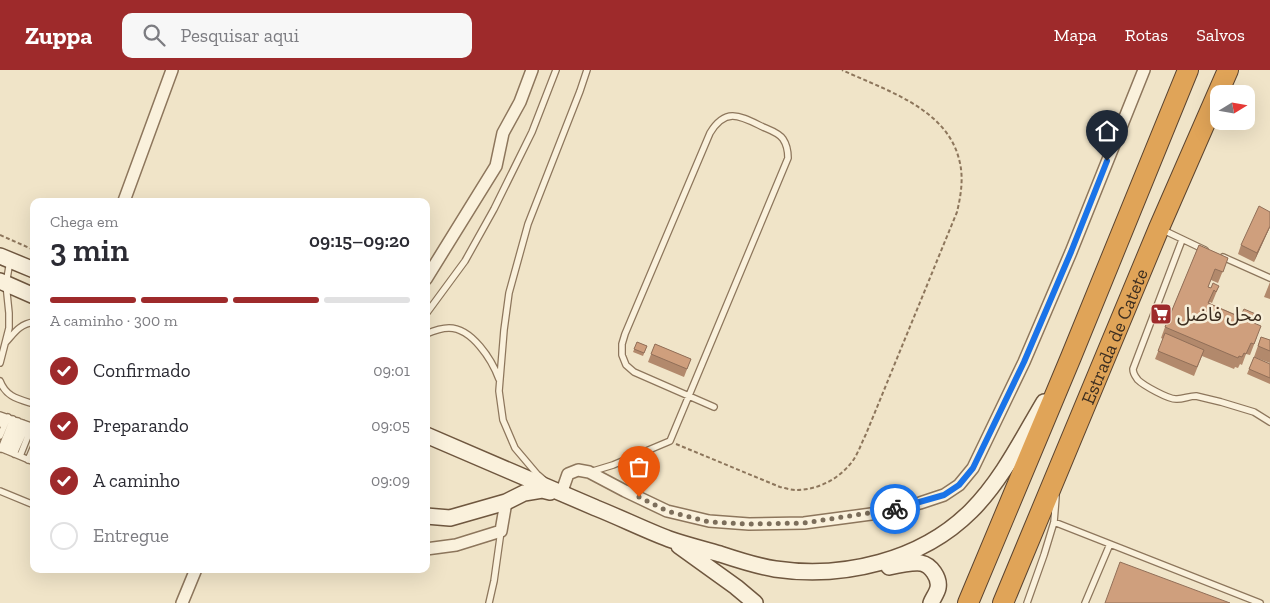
<!DOCTYPE html>
<html lang="pt">
<meta charset="utf-8">
<style>
body{margin:0;font-family:"Zilla Slab","Noto Sans Arabic",serif;background:#f7f7f7;color:#2b2b33;height:100vh;display:flex;flex-direction:column;font-size:19px;white-space:nowrap}
*{box-sizing:border-box;margin:0}
p{font-size:16px;color:#7c7c81}
.icon{flex:none;width:28px;height:28px;fill:none;stroke:currentColor;stroke-width:2;stroke-linecap:round;stroke-linejoin:round}
.map{position:relative;flex:1;overflow:hidden}
.panel{position:absolute;left:30px;top:128px;width:400px;height:375px;display:flex;flex-direction:column;background:#fff;border-radius:10px;box-shadow:0 5px 20px #0002}
.panel>*{flex:none}
.needle{width:32px;rotate:79deg}
.fabs{position:absolute;left:1210px;top:15px;display:grid;gap:10px}
.fabs a{display:grid;place-items:center;width:45px;height:45px;border-radius:10px;background:#fff;box-shadow:0 5px 20px #0002;font-size:25px}
.pin{position:absolute;display:grid;place-items:center;width:42px;height:42px;color:#fff;margin:-51px -21px;border-radius:50% 50% 50% 0;rotate:-45deg;box-shadow:0 0 5px #0007}
.pin .icon{rotate:45deg}
.courier{position:absolute;display:grid;place-items:center;width:50px;height:50px;margin:-25px;border:4px solid #1a73e8;border-radius:50%;background:#fff;color:#222;box-shadow:0 1px 6px #0007}
.head em{font-style:normal;font-weight:600}
.head div{display:flex;flex-direction:column-reverse}
.head{display:flex;align-items:center;justify-content:space-between;height:85px;padding:0 20px}
h1{font-size:32px;font-weight:600;line-height:38px}
.bar{display:grid;grid-template-columns:repeat(4,1fr);gap:8px 5px;align-content:center;height:60px;padding:0 20px}
.bar i{height:6px;border-radius:4px;background:#e1e1e2}
.bar .active{background:#9e2a2b}
.bar p{grid-column:span 4}
ol{padding:0 20px;list-style:none}
li{display:flex;align-items:center;gap:15px;height:55px}
li p{margin-inline-start:auto}
li .icon{padding:5px;border-radius:50%;background:#9e2a2b;color:#fff;stroke-width:4}
li:last-child{color:#7c7c81}
li i{width:28px;height:28px;border:2px solid #e1e1e2;border-radius:50%}
header{display:flex;align-items:center;gap:30px;box-sizing:border-box;height:70px;padding:0 25px;background:#9e2a2b;color:#fff}
header strong{font-size:24px}
nav{display:flex;gap:28px;margin-inline-start:auto;font-size:18px}
.search{width:350px;height:45px;background:#f7f7f7;display:flex;align-items:center;gap:12px;box-sizing:border-box;padding:0 18px;border-radius:10px;color:#7c7c81;font-size:19px}
.map>svg:first-child{display:block}
.lines{fill:none;stroke-linecap:round;stroke-linejoin:round}
.lane-casing{stroke:#8d765c;stroke-width:8}
.street-casing{stroke:#8d765c;stroke-width:14}
.secondary-casing{stroke:#6f573f;stroke-width:18}
.highway-casing{stroke:#5b4430;stroke-width:22}
.path{stroke:#8d765c;stroke-width:2;stroke-dasharray:4 2.5;stroke-linecap:butt}
.lane{stroke:#faf1dc;stroke-width:5.5}
.street{stroke:#faf1dc;stroke-width:11}
.secondary{stroke:#faf1dc;stroke-width:15}
.highway{stroke:#e0a458;stroke-width:20}
.wall{fill:#b2896c}
.shaded-wall{fill:#916f58}
.building{fill:#cf9f7d;stroke:#916f58}
.done{stroke:#7c6e5b;stroke-width:5;stroke-dasharray:0 9}
.route{stroke:#1a73e8;stroke-width:6}
.labels{text-anchor:middle;dominant-baseline:central;stroke-width:5;stroke-linejoin:round;paint-order:stroke}
.poi-label{font-size:19px;fill:#3d2e20;stroke:#f7eed8;text-anchor:start}
.street-label{font-size:19px;fill:#3d2e20;stroke:#f7eed8}
</style>
<header>
<strong>Zuppa</strong>
<div class="search"><svg class="icon" aria-label="search" viewBox="0 0 24 24"><circle cx="10" cy="10" r="6"/><path d="M15 15l6 6"/></svg>Pesquisar aqui</div>
<nav><a>Mapa</a><a>Rotas</a><a>Salvos</a></nav>
</header>
<div class="map">
<svg width="1270" height="533" viewBox="0 0 1270 533">
<rect width="100%" height="100%" fill="#f0e4c8"/>
<g class="lines">
<g class="lane-casing">
<path id="lane" d="M 1161,159 L 1205,180
M 1182,170 L 1133,299 C 1133,304 1135,306 1138,310 C 1143,315 1169,330 1177,329 C 1184,329 1189,326 1196,326 L 1221,332 L 1254,342 L 1270,352
M 1223,187 L 1270,208
M 426,244 L 465,191 L 494,139 L 532,62 L 556,0
M 426,264 C 433,261 441,258 449,258 C 472,258 492,290 499,309
M 6,272 C 15,262 20,254 34,252
M 0,293 L 9,258 L 9,243 L 6,214 L 10,191
M 0,311 C 6,327 18,329 34,334
M 0,345 L 34,357
M 0,354 L 3,346
M 0,366 L 8,347
M 0,378 L 34,392
M 1,379 L 13,349
M 5,380 L 18,351
M 10,382 L 23,353
M 14,384 L 27,355
M 20,386 L 32,356
M 28,390 L 34,376
M 590,402 L 613,395 L 670,371 L 788,88 C 788,82 787,75 783,69 C 779,63 770,60 763,57 C 740,46 726,37 710,63 L 625,264 L 622,274 L 622,285 L 626,295 L 634,302 L 714,337
M 544,410 L 537,404 L 515,378 L 503,350 L 499,321 L 504,260 L 509,223 L 528,154 L 580,21 L 587,0
M 0,421 L 34,435
M 1054,452 L 1110,474
M 489,533 L 494,511 L 501,461
M 1027,533 L 1044,485 L 1054,452 L 1056,427
M 1085,533 L 1110,474 L 1260,533"/>
</g>
<g class="street-casing">
<path id="street" d="M 124,131 L 172,0
M 426,209 L 496,96 L 503,63 L 520,32 L 532,0
M 561,424 L 568,404 L 578,400 L 589,402 L 625,421 L 667,441 L 709,451 L 749,454 L 804,453 L 886,442 L 920,433 L 944,425 L 959,415 L 973,398 L 1024,292 L 1071,182 L 1144,0
M 426,479 L 456,475 L 501,461 L 506,432
M 182,533 L 196,499"/>
</g>
<g class="secondary-casing">
<path id="secondary" d="M 0,186 L 34,200
M 0,211 L 34,226
M 426,365 C 483,389 539,414 596,438 C 621,448 645,460 669,469 C 686,475 703,479 720,484 C 738,490 756,496 775,499 C 843,509 921,491 971,441 C 1002,410 1022,369 1044,332
M 426,446 L 450,448 L 506,432 L 524,423 L 542,420 L 550,422
M 679,476 L 736,517 L 755,533
M 889,497 C 898,495 913,492 921,493 C 931,495 940,508 938,518 C 937,523 933,528 931,533"/>
</g>
<g class="highway-casing">
<g id="highway">
<path d="M 968,533 L 1071,287 L 1188,0"/>
<path id="s1" d="M 1003,533 L 1159,158 L 1228,0"/>
</g>
</g>
<path class="path" d="M 0,165 L 34,180
M 676,374 L 780,417 C 785,418 791,420 796,420 C 819,420 841,408 854,389 C 859,381 862,372 866,364 L 957,142 C 961,125 964,107 959,89 C 946,38 885,20 842,0"/>
<use href="#lane" class="lane"/>
<use href="#street" class="street"/>
<use href="#secondary" class="secondary"/>
<use href="#highway" class="highway"/>
</g>
<path class="wall" d="M 1270,157 L 1254,192 L 1238,184 L 1241,175 Z
M 1199,175 L 1228,188 L 1218,213 L 1211,210 L 1208,217 L 1211,218 L 1219,216 L 1212,233 L 1210,232 L 1209,233 L 1255,253 L 1257,267 L 1250,285 L 1246,284 L 1242,295 L 1240,294 L 1238,298 L 1235,297 L 1234,299 L 1202,286 L 1194,306 L 1155,289 L 1163,269 L 1161,268 L 1165,257 Z
M 1270,212 L 1270,229 L 1264,227 Z
M 1261,267 L 1270,270 L 1270,293 L 1254,287 Z
M 637,272 L 647,276 L 643,286 L 633,282 Z
M 655,274 L 691,289 L 684,307 L 648,292 Z
M 1254,287 L 1270,294 L 1270,314 L 1247,304 Z"/>
<path class="shaded-wall" d="M 1270,156 L 1270,157 L 1254,192 L 1257,183 Z"/>
<path class="building" d="M 1259,136 L 1270,142 L 1270,156 L 1257,183 L 1241,175 Z
M 1199,175 L 1228,188 L 1223,202 L 1215,199 L 1208,217 L 1211,218 L 1213,213 L 1219,216 L 1216,222 L 1214,220 L 1208,233 L 1240,247 L 1244,239 L 1258,245 L 1254,253 L 1261,256 L 1254,274 L 1251,273 L 1246,284 L 1244,283 L 1242,287 L 1239,286 L 1238,288 L 1165,257 Z
M 1165,263 L 1204,280 L 1197,297 L 1158,281 Z
M 1261,267 L 1270,270 L 1270,281 L 1258,276 Z
M 637,272 L 647,276 L 644,283 L 634,279 Z
M 655,274 L 691,289 L 687,299 L 651,284 Z
M 1254,287 L 1270,294 L 1270,308 L 1249,299 Z
M 1120,492 L 1230,533 L 1105,533 Z"/>
<g class="lines">
<path class="done" d="M 639,427 L 667,441 L 709,452 L 749,454 L 804,453 L 895,439"/>
<path class="route" d="M 895,439 L 944,425 L 959,415 L 973,398 L 1024,292 L 1071,182 L 1107,91"/>
</g>
<defs>
<g id="supermarket-square" transform="scale(1.125)"><rect x="-9" y="-9" width="18" height="18" rx="4" fill="#9e2a2b" stroke="#f7eed8"/><path d="M-6-5.5h2.5l.6 2H6L4.5 2H-2.5L-4.4-4H-6ZM-1.5 3.2a1.3 1.3 0 1 0 .1 0ZM3 3.2a1.3 1.3 0 1 0 .1 0Z" fill="#fff"/></g>
</defs>
<g fill-rule="evenodd">
<use href="#supermarket-square" x="1161" y="244"/>
</g>
<g class="labels">
<g class="poi-label">
<text x="1177" y="244">محل فاضل</text>
</g>
<g class="street-label">
<text stroke="none"><textPath href="#s1" startOffset="289">Estrada de Catete</textPath></text>
</g>
</g>
</svg>
<div class="fabs">
<a><svg class="needle" viewBox="-14 -14 28 28"><path d="M0-13l5 13h-10z" fill="#e53935"/><path d="M0 13l5-13h-10z" fill="#7c7c81"/></svg></a>
</div>
<div class="pin" style="left:639px;top:427px;background:#ea580c"><svg class="icon" aria-label="bag" viewBox="0 0 24 24"><path d="M5 8h14l-1 12H6zM9 8a3 3 0 0 1 6 0"/></svg></div>
<div class="pin" style="left:1107px;top:91px;background:#1f2937"><svg class="icon" aria-label="home" viewBox="0 0 24 24"><path d="M3 11l9-7 9 7M6 9v11h12V9"/></svg></div>
<div class="courier" style="left:895px;top:439px"><svg class="icon" aria-label="bike" viewBox="0 0 24 24"><circle cx="6" cy="16" r="4"/><circle cx="18" cy="16" r="4"/><path d="M6 16l4-8h5l3 8M10 8l3 8H6M13 5h3"/></svg></div>
<section class="panel">
<div class="head"><div><h1>3 min</h1><p>Chega em</p></div><em>09:15–09:20</em></div>
<div class="bar"><i class="active"></i><i class="active"></i><i class="active"></i><i></i><p>A caminho · 300 m</p></div>
<ol>
<li><svg class="icon" aria-label="check" viewBox="0 0 24 24"><path d="M5 12l5 5 9-10"/></svg>Confirmado<p>09:01</p></li>
<li><svg class="icon" aria-label="check" viewBox="0 0 24 24"><path d="M5 12l5 5 9-10"/></svg>Preparando<p>09:05</p></li>
<li><svg class="icon" aria-label="check" viewBox="0 0 24 24"><path d="M5 12l5 5 9-10"/></svg>A caminho<p>09:09</p></li>
<li><i></i>Entregue</li>
</ol>
</section>
</div>
